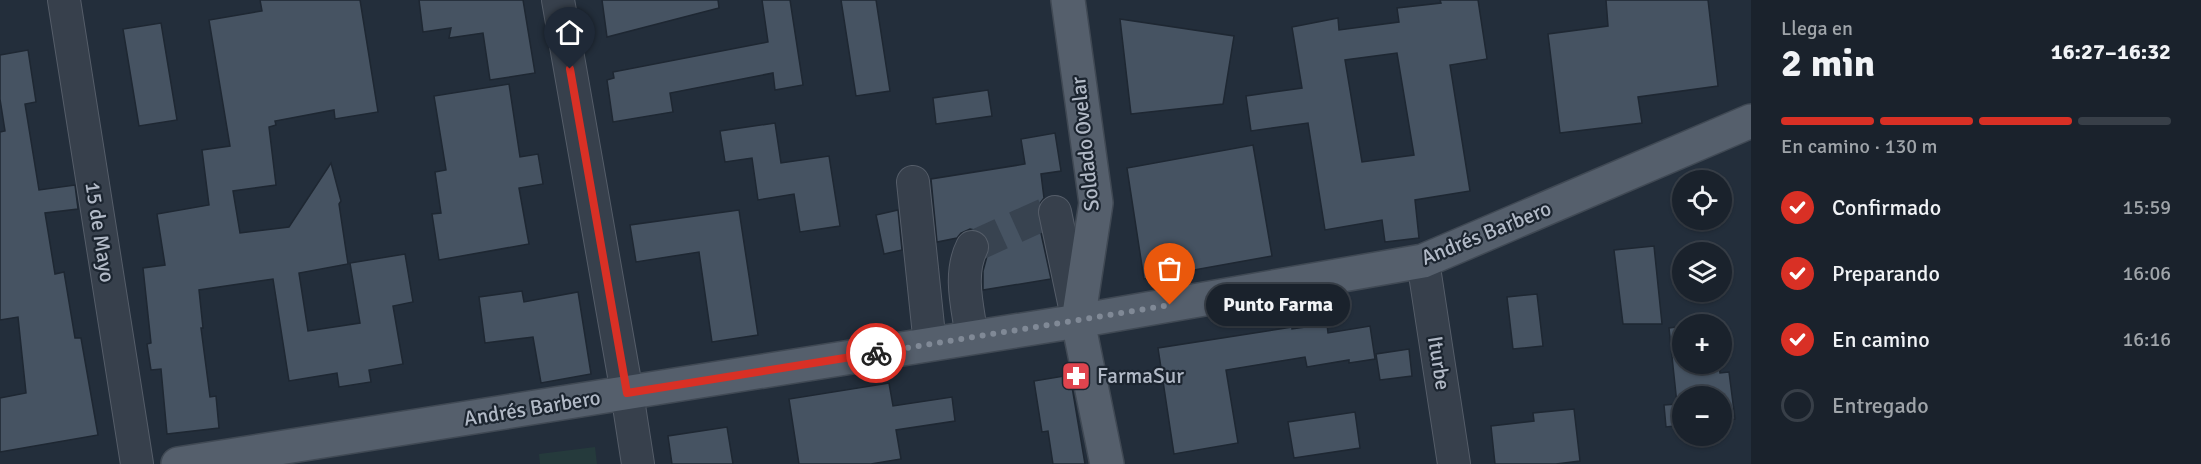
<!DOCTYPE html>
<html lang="es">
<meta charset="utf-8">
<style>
body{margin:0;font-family:Signika,sans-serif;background:#232a34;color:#f1f3f6;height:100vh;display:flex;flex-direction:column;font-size:22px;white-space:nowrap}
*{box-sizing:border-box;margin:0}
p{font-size:20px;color:#9fa4a9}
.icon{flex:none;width:33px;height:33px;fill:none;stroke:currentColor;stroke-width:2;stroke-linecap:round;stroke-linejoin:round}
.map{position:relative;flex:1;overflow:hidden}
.sheet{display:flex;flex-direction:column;background:#1a222c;width:450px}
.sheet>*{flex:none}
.tools{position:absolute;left:1672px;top:170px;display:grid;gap:12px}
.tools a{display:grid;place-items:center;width:60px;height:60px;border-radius:50%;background:#1a222c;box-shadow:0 2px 4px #0004,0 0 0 2px #383f48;font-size:30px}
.pin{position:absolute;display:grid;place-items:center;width:51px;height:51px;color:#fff;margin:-62px -26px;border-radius:50% 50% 50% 0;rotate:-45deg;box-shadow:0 0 6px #0007}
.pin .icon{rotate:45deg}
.courier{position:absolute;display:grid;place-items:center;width:60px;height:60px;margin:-30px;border:4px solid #d93025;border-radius:50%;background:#fff;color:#222;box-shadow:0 2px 8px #0007}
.bubble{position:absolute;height:42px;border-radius:21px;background:#1a222c;box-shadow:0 2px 4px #0004,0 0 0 2px #383f48;font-size:20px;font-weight:800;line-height:42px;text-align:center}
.overview em{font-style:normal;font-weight:800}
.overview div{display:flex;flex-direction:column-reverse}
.overview{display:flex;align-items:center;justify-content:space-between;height:102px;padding:0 30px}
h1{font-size:39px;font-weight:800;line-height:45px}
.bar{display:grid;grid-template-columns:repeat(4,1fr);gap:9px 6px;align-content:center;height:72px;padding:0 30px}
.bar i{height:8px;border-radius:4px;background:#383f48}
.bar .on{background:#d93025}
.bar p{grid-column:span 4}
ol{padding:0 30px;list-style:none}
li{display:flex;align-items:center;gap:18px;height:66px}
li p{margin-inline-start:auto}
li .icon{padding:6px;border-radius:50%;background:#d93025;color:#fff;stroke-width:4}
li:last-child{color:#9fa4a9}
li i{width:33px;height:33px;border:3px solid #383f48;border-radius:50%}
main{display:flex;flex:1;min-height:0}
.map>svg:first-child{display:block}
.green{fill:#253a3c}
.building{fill:#465362;stroke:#1e2732;stroke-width:1.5;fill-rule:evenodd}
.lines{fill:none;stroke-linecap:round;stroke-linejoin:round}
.minor-tunnel{stroke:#384350;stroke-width:32;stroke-dasharray:32 16;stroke-linecap:butt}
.minor-casing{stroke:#555d69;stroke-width:34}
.major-casing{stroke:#404954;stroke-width:36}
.minor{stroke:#37404c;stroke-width:32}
.major{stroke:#555f6c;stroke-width:33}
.done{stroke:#808996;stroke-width:6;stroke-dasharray:0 10.8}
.route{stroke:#d93025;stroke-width:8}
.labels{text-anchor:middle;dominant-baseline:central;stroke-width:4.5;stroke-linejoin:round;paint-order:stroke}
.street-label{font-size:21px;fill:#b2bac7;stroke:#1c2530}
.poi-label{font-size:21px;fill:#b2bac7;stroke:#1c2530;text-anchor:start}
</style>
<main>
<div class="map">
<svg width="1751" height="464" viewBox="0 0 1751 464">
<rect width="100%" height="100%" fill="#232e3b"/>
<path class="green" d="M 595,447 L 597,464 L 540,464 L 539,454 Z"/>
<path class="building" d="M 260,0 L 360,0 L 378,112 L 335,119 L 334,110 L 275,121 L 276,125 L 269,127 L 276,185 L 233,191 L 240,233 L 289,227 L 331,163 L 341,201 L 339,204 L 348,264 L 299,273 L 308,331 L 360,323 L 350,263 L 405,254 L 413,302 L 393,306 L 403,364 L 369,370 L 371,382 L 339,387 L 337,373 L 289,381 L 273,279 L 199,290 L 203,328 L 201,328 L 210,397 L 216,396 L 219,428 L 167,434 L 161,369 L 151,370 L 147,344 L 151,343 L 143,268 L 165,265 L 157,214 L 209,205 L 202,150 L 230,146 L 209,20 L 262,11 Z
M 419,0 L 523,0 L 535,73 L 490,80 L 483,33 L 449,38 L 451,28 L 423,32 Z
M 602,0 L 718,0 L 719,8 L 607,37 Z
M 762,0 L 790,0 L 803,85 L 775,90 L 773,73 L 670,93 L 673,112 L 613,122 L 607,80 L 614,78 L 613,72 L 768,42 Z
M 841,0 L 876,0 L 890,91 L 856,96 Z
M 1440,0 L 1478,0 L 1487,59 L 1450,65 L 1470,191 L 1415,200 L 1419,238 L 1385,242 L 1382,220 L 1325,230 L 1308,123 L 1251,131 L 1246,96 L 1302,88 L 1292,27 L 1338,18 L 1339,30 L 1399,22 L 1397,8 L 1441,3 ZM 1397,53 L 1414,155 L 1362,162 L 1345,60 Z
M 1606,0 L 1708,0 L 1718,86 L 1638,97 L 1642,123 L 1560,133 L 1548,34 L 1608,26 Z
M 1120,19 L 1234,36 L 1223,104 L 1131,114 Z
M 161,23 L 177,120 L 139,126 L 123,29 Z
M 28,50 L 36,102 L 25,104 L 39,190 L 75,185 L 78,209 L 45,213 L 55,274 L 64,272 L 75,338 L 81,338 L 98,435 L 0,452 L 0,398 L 26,393 L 18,317 L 0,320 L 0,132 L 5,131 L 0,99 L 0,55 Z
M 509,84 L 520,157 L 538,154 L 543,184 L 519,188 L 529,244 L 439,260 L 432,214 L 441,213 L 435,172 L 446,170 L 434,96 Z
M 988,90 L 992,116 L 936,124 L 933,98 Z
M 775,123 L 781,163 L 829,156 L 840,226 L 800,232 L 794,194 L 758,200 L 752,158 L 725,162 L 720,131 Z
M 1055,133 L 1061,171 L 1041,174 L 1044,198 L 1038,206 L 1037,215 L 1051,279 L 983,290 L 983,271 L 990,245 L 986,236 L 979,231 L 970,229 L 961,233 L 957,238 L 937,242 L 931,179 L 1025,164 L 1021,139 Z
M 1253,145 L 1272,256 L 1144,279 L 1127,168 Z
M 739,210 L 758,335 L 712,342 L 699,252 L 636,262 L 630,225 Z
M 898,210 L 902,250 L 884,254 L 876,215 Z
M 1654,246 L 1662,324 L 1623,324 L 1614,250 Z
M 522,291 L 524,302 L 578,292 L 591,374 L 541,383 L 533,337 L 485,343 L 479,297 Z
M 1537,294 L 1543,346 L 1513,349 L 1507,297 Z
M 1327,324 L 1328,333 L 1370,326 L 1375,359 L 1349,363 L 1349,360 L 1307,367 L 1305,357 L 1226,370 L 1238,443 L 1174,454 L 1158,348 L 1292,327 L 1292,329 Z
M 1683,326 L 1683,363 L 1719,363 L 1720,373 L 1729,372 L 1735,419 L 1722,421 L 1722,396 L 1683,396 L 1683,425 L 1666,427 L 1664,405 L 1677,404 L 1669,328 Z
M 1409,349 L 1412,376 L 1380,380 L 1376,354 Z
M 1070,375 L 1085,464 L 1053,464 L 1048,431 L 1042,432 L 1034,381 Z
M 889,383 L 893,406 L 952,397 L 955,421 L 896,430 L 901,459 L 871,464 L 799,464 L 789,399 Z
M 1574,409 L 1580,461 L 1556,464 L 1495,464 L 1491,426 L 1534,421 L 1533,413 Z
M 1355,412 L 1360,448 L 1294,458 L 1288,422 Z
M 727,427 L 733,464 L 672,464 L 668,436 Z"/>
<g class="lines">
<path class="minor-tunnel" d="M 972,247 L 1047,213"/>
<g class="minor-casing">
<path id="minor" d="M 64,0 L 137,464
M 558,0 L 627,393 L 638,464
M 913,182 L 930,345
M 1055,212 L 1077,317
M 1423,261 L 1454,464
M 972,338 C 968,308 958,275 972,247"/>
</g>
<g class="major-casing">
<path id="major" d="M 1068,0 L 1096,203 L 1078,321 L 1107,464
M 178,464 L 1078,321 L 1423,261 L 1751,121"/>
</g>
<use href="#minor" class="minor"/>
<use href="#major" class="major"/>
</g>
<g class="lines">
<path class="done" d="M 876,353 L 1170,305"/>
<path class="route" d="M 570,69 L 627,393 L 876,353"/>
</g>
<defs>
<g id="pharmacy-square" transform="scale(1.5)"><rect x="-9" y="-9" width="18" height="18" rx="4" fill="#e0444e" stroke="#1c2530"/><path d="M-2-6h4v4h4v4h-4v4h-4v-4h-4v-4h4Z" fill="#fff"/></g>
</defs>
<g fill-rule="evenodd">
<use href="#pharmacy-square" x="1076" y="376"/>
</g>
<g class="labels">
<g class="street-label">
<text transform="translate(1085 144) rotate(-96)">Soldado Ovelar</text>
<text transform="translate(100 232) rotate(81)">15 de Mayo</text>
<text transform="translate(1486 233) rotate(-22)">Andrés Barbero</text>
<text transform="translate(1439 363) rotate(81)">Iturbe</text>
<text transform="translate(532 408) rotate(-9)">Andrés Barbero</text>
</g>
<g class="poi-label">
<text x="1097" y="376">FarmaSur</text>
</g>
</g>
</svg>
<div class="tools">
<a><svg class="icon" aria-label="locate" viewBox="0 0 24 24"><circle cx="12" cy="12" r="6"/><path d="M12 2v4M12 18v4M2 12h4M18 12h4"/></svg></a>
<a><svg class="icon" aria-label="layers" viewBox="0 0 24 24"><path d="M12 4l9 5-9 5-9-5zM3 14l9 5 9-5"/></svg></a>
<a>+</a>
<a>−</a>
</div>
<div class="pin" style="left:1170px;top:305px;background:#ea580c"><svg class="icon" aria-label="bag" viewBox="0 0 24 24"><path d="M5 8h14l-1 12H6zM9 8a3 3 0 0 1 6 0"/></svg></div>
<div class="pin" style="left:570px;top:69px;background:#1f2937"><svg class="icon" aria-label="home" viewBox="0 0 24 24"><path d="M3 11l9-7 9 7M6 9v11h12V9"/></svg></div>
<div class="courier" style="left:876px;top:353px"><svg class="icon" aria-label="bike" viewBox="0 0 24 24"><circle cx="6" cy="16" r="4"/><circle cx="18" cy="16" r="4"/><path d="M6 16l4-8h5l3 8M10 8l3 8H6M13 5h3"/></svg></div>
<div class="bubble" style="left:1206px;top:284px;width:144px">Punto Farma</div>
</div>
<section class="sheet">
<div class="overview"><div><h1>2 min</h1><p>Llega en</p></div><em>16:27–16:32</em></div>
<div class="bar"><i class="on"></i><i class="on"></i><i class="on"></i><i></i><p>En camino · 130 m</p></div>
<ol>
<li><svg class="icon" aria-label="check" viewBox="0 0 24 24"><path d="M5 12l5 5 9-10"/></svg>Confirmado<p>15:59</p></li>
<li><svg class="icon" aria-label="check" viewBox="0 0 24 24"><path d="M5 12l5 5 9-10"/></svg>Preparando<p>16:06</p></li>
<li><svg class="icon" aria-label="check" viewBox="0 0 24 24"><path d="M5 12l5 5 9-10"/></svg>En camino<p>16:16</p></li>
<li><i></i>Entregado</li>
</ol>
</section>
</main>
